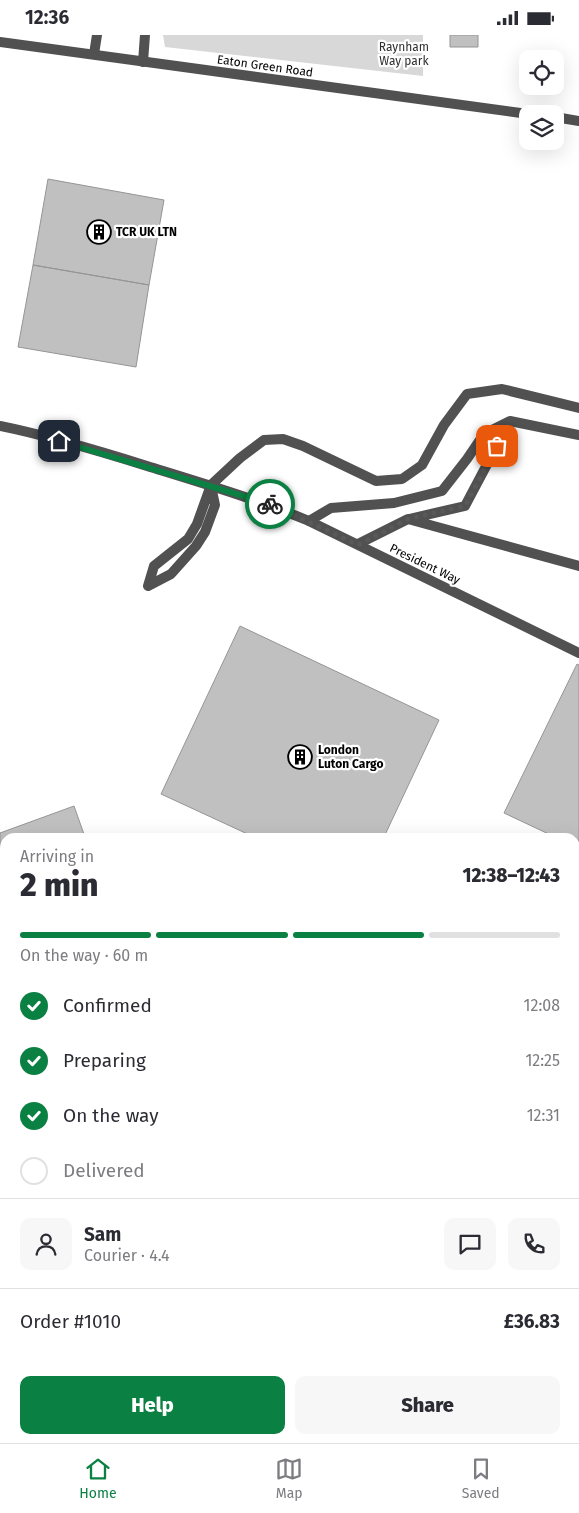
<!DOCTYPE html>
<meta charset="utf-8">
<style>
body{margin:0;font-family:"Fira Sans",sans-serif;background:#f7f7f7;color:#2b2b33;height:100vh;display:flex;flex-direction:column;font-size:19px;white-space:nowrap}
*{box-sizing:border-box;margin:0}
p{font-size:16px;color:#7c7c81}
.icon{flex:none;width:28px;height:28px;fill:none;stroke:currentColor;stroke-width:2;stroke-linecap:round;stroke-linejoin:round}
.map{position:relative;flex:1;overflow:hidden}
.sheet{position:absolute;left:0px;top:798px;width:580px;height:611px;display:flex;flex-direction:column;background:#fff;border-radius:15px 15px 0 0;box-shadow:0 5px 20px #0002}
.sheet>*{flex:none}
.fabs{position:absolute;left:519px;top:15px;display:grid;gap:10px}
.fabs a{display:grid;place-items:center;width:45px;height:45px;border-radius:10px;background:#fff;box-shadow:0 5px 20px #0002;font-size:25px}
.pin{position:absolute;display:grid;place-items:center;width:42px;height:42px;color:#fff;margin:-21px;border-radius:10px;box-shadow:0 2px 8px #0006}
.courier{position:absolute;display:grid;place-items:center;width:50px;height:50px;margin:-25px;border:4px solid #0b8043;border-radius:50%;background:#fff;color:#222;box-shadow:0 1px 6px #0007}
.head em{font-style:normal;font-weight:800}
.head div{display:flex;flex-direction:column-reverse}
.head{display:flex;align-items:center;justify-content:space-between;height:85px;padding:0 20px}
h1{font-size:32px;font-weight:800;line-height:38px}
.bar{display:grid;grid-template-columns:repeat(4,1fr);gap:8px 5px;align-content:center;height:60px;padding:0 20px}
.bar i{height:6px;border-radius:4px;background:#e1e1e2}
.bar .on{background:#0b8043}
.bar p{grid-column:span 4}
.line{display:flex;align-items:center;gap:12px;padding:0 20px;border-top:1px solid #e1e1e2}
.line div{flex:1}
.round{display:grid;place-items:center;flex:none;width:52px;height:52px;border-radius:10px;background:#f7f7f7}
ol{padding:0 20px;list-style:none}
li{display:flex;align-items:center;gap:15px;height:55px}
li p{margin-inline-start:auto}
li .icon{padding:5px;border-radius:50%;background:#0b8043;color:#fff;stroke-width:4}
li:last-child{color:#7c7c81}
li i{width:28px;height:28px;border:2px solid #e1e1e2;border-radius:50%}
.action{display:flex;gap:10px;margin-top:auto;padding:10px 20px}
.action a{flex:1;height:58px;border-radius:10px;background:#0b8043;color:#fff;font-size:20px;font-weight:800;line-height:58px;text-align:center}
.action a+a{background:#f7f7f7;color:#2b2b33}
.status{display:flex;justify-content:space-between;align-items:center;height:35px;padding:0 25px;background:#fff;direction:ltr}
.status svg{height:14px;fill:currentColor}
.tabs{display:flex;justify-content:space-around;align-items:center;height:70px;border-top:1px solid #e1e1e2;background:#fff;font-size:14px;color:#7c7c81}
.tabs a{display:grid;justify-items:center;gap:2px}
.tabs .on{color:#0b8043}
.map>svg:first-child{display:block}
.green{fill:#d8d8d8}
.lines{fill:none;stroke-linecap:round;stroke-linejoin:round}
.taxiway{stroke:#808080;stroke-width:65}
.building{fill:#c0c0c0;stroke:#959595}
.service{stroke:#515151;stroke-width:10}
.minor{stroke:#515151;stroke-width:10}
.tertiary{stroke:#515151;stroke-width:10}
.done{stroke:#595959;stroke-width:5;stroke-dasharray:0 9}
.route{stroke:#0b8043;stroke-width:6}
.labels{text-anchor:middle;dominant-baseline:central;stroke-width:4.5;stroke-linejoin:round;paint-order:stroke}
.park-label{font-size:12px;fill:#2f2f2f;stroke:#fff}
.street-label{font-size:12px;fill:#000;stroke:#fff}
.poi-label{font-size:12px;font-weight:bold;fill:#000;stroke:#fff;text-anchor:start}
</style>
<div class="status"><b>12:36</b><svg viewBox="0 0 49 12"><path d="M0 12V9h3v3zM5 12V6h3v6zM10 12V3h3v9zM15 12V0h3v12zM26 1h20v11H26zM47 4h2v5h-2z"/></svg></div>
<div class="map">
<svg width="579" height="1408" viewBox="0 0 579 1408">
<rect width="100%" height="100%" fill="#fff"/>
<path class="green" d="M 163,0 L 423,0 L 423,41 L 165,12 Z
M 0,1265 L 5,1267 L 5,1384 L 0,1383 Z
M 77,1404 L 231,1404 L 230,1408 L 93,1408 Z
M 248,1404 L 376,1404 L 375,1408 L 247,1408 Z"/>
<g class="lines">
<path class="taxiway" d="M 444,1408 L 445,1404"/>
</g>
<path class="building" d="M 450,0 L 478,0 L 478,12 L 450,12 Z
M 48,144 L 164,165 L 149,250 L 33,230 Z
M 33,230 L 149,250 L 136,332 L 18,312 Z
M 240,591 L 439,685 L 384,802 L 254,802 L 161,759 Z
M 577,629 L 579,630 L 579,814 L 575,812 L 575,802 L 555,802 L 504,778 Z
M 74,771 L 85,802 L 5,802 L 5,918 L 0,920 L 0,798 Z"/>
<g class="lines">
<path class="service" d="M 94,19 L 97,0
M 143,27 L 145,0
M 409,484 L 465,471 L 510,386
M 309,486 L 331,473 L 394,468 L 442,456 L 467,424 L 484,399 L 510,386 L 579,400
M 358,509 L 408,484 L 579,531
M 148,551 L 154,531 L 188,504 L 197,489 L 211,450 L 240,423 L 264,405 L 283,404 L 303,411 L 376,446 L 402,444 L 422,430 L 444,390 L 467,359 L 502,354 L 579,373
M 148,551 L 171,539 L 196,511 L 205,497 L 215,470 L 211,451
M 0,1253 L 5,1254
M 0,1281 L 5,1277
M 518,1404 L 534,1408
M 239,1408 L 240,1404"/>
<path class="minor" d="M 0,391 C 50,401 99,416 147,431 C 202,448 256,464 309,486 L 579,618"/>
<path class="tertiary" d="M 0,7 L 528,79
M 555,82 L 579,86"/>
</g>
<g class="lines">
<path class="done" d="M 270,469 L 358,510 L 408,484 L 465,471 L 497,411"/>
<path class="route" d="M 59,406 L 270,469"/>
</g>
<defs>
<g id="building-ring" transform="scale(1.25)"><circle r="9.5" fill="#fff" stroke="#000" stroke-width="1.5"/><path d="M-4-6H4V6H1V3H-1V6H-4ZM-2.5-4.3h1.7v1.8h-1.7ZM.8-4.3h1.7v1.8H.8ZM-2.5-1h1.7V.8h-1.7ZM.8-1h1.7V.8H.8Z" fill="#000"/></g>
</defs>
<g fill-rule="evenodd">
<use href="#building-ring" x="99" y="197"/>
<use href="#building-ring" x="300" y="722"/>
</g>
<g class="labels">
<g class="park-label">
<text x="404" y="12">Raynham<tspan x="404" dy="14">Way park</tspan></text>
</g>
<g class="street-label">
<text transform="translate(265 31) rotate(8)">Eaton Green Road</text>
<text transform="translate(425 529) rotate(26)">President Way</text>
</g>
<g class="poi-label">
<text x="116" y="197">TCR UK LTN</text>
<text x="318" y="715">London<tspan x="318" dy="14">Luton Cargo</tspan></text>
</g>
</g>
</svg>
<div class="fabs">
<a><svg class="icon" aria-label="locate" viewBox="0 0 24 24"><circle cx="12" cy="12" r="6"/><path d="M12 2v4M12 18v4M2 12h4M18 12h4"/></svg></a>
<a><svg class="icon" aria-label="layers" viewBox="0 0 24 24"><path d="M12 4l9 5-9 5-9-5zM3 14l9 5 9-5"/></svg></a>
</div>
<div class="pin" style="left:497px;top:411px;background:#ea580c"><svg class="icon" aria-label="bag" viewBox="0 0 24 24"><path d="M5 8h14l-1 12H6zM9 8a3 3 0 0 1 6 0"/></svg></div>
<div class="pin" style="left:59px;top:406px;background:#1f2937"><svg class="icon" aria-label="home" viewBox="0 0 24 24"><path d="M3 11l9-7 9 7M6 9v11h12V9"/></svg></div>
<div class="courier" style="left:270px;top:469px"><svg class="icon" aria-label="bike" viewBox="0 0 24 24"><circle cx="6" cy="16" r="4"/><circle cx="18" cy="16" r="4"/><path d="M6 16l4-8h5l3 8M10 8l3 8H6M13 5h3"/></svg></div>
<section class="sheet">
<div class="head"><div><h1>2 min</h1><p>Arriving in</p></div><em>12:38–12:43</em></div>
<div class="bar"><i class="on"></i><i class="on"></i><i class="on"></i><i></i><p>On the way · 60 m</p></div>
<ol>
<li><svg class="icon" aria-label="check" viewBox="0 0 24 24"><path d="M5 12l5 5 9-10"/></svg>Confirmed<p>12:08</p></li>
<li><svg class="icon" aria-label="check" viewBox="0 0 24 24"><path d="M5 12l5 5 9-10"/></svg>Preparing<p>12:25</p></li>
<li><svg class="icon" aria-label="check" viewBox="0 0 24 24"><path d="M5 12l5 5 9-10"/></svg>On the way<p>12:31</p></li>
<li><i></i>Delivered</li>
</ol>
<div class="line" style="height:90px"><a class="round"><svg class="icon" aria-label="person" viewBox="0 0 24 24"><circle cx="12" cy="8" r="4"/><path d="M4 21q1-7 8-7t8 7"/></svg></a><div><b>Sam</b><p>Courier · 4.4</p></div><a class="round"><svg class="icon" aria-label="chat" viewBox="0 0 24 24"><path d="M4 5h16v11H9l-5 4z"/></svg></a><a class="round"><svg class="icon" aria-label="phone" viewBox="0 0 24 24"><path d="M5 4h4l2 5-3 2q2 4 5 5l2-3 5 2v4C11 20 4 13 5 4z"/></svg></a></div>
<div class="line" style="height:65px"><div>Order #1010</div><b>£36.83</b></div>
<div class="action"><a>Help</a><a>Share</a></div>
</section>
</div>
<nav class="tabs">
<a class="on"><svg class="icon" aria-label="home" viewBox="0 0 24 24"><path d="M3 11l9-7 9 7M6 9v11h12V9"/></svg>Home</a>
<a><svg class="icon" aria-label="map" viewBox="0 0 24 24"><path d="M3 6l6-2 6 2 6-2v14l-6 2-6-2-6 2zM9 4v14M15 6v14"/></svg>Map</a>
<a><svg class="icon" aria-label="saved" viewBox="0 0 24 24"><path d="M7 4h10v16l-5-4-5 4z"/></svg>Saved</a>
</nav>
